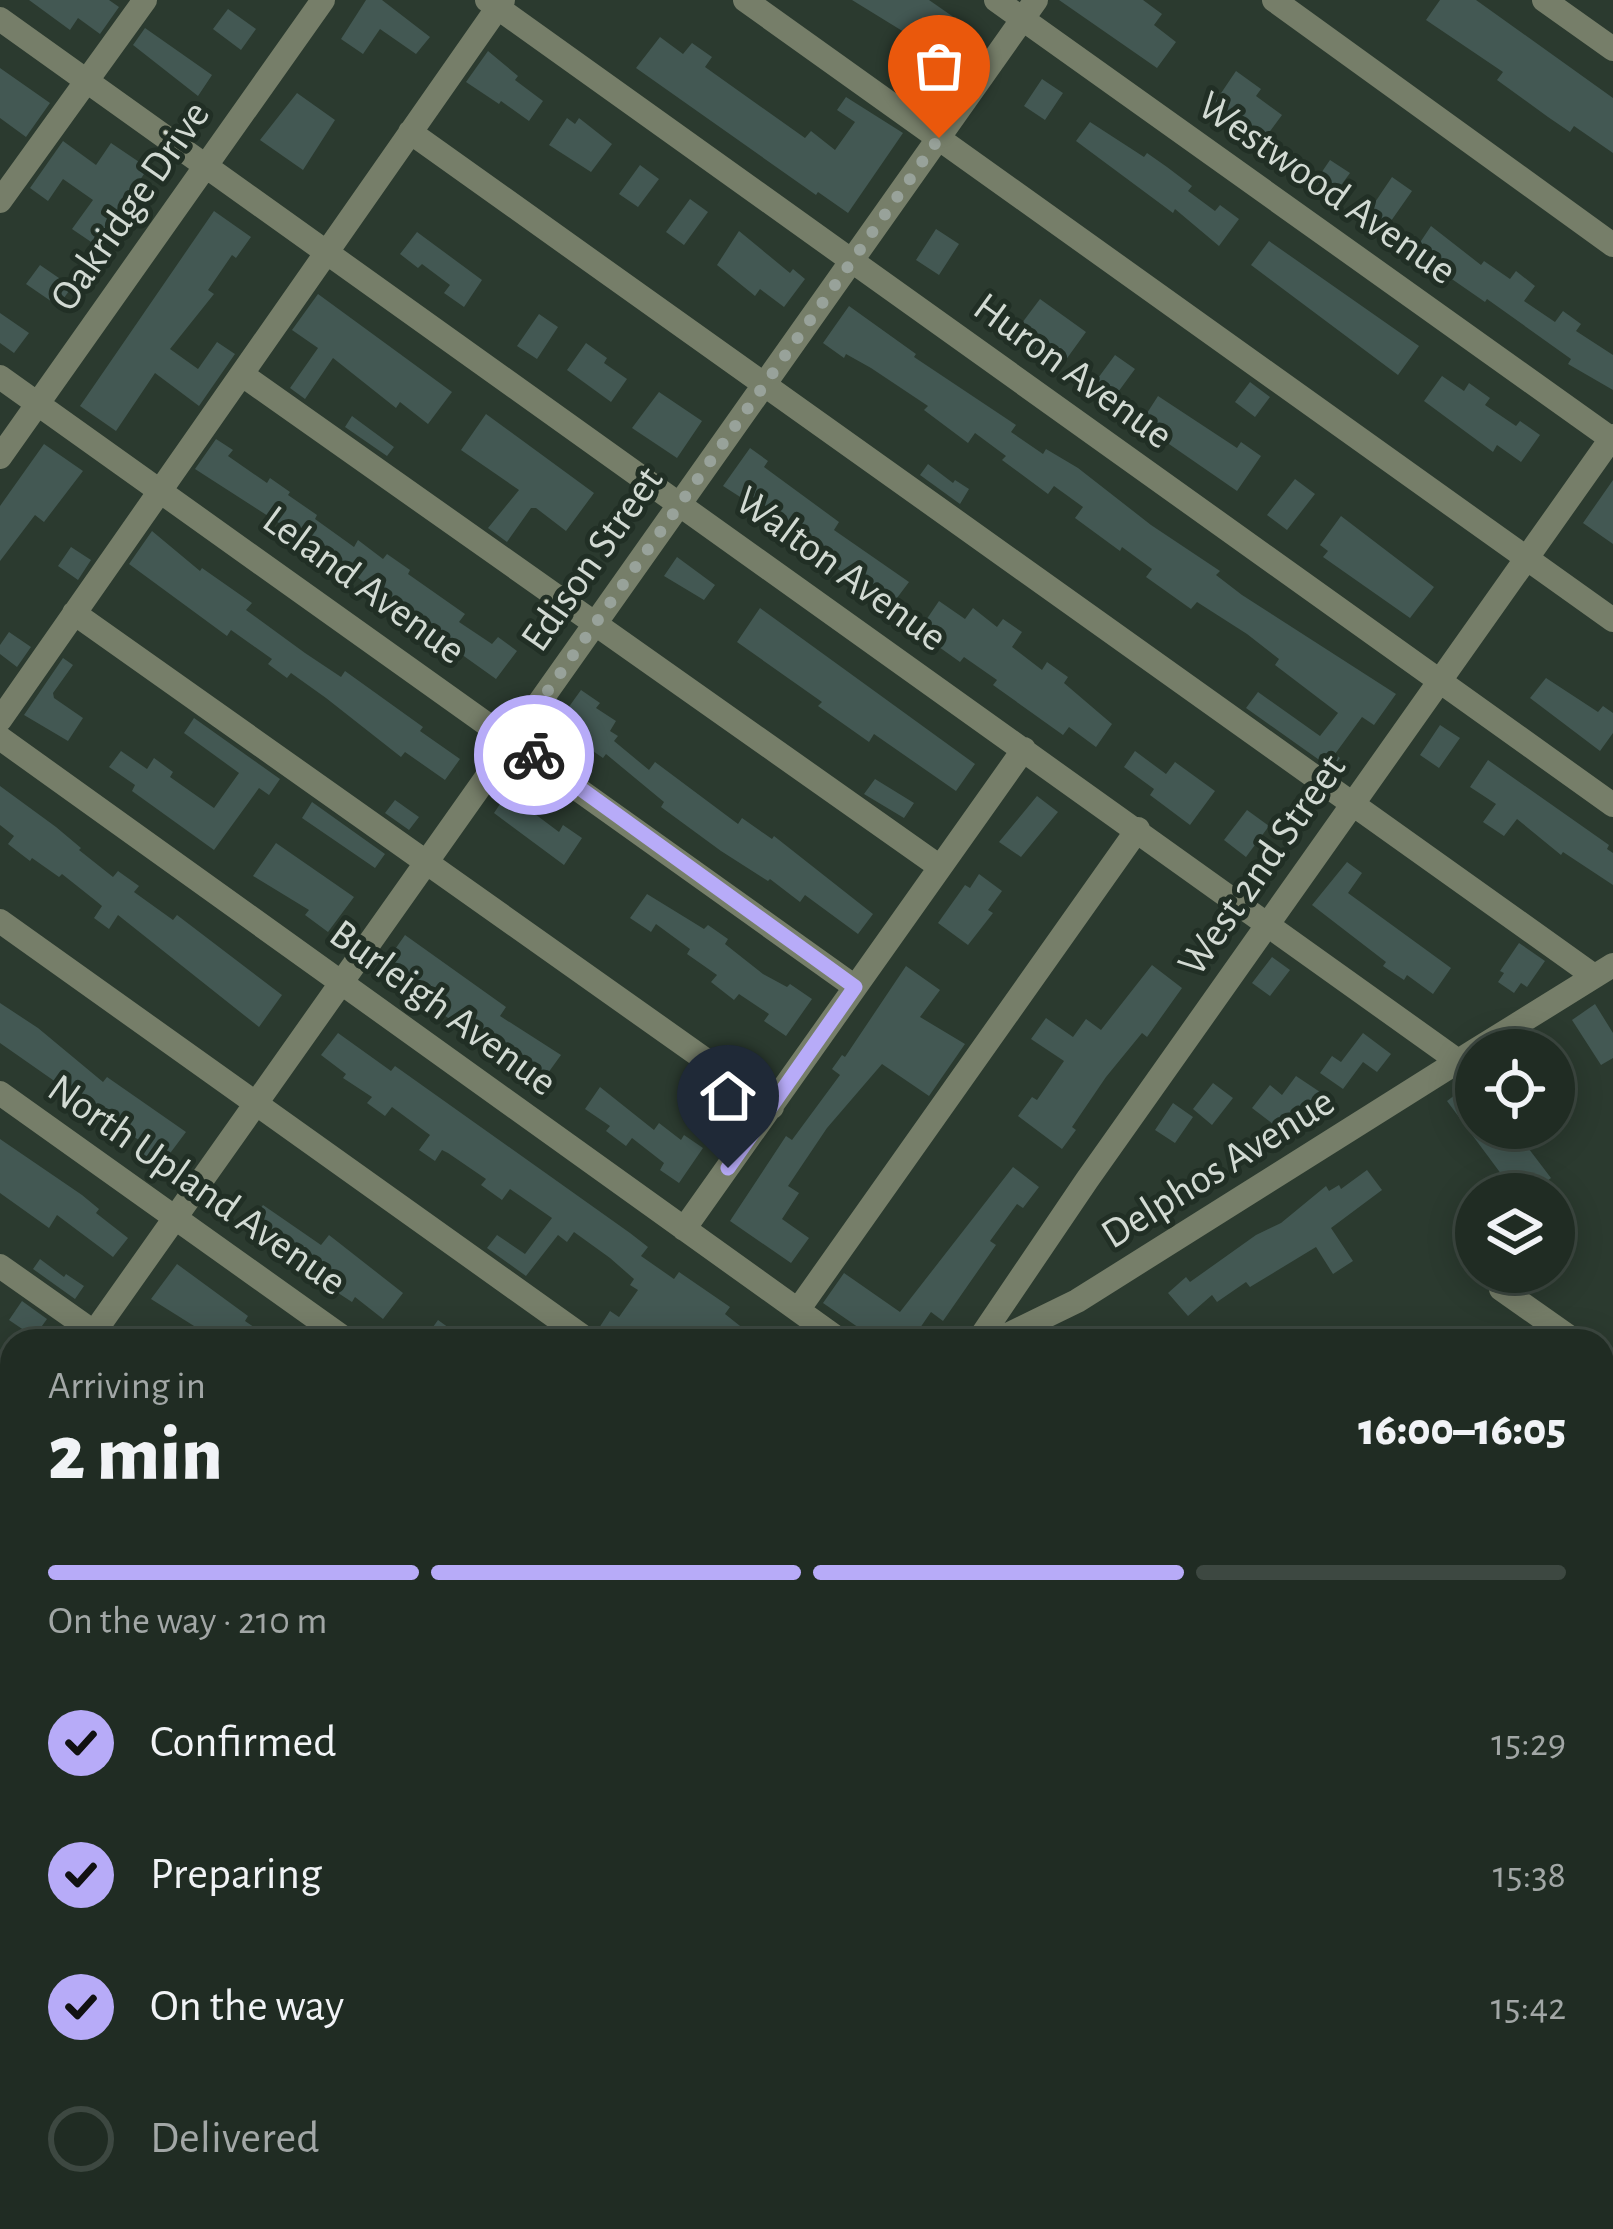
<!DOCTYPE html>
<meta charset="utf-8">
<style>
body{margin:0;font-family:"Alegreya Sans",sans-serif;background:#28342b;color:#f1f3f6;height:100vh;display:flex;flex-direction:column;font-size:45px;white-space:nowrap}
*{box-sizing:border-box;margin:0}
p{font-size:39px;color:#a2a7a6}
.icon{flex:none;width:66px;height:66px;fill:none;stroke:currentColor;stroke-width:2;stroke-linecap:round;stroke-linejoin:round}
.map{position:relative;flex:1;overflow:hidden}
.sheet{position:absolute;left:0px;top:1329px;width:1614px;height:900px;display:flex;flex-direction:column;background:#202c23;border-radius:36px 36px 0 0;box-shadow:0 6px 30px #0003,0 0 0 3px #3d4841}
.sheet>*{flex:none}
.controls{position:absolute;left:1455px;top:1029px;display:grid;gap:24px}
.controls a{display:grid;place-items:center;width:120px;height:120px;border-radius:50%;background:#202c23;box-shadow:0 6px 30px #0003,0 0 0 3px #3d4841;font-size:60px}
.pin{position:absolute;display:grid;place-items:center;width:102px;height:102px;color:#fff;margin:-123px -51px;border-radius:50% 50% 50% 0;rotate:-45deg;box-shadow:0 0 12px #0007}
.pin .icon{rotate:45deg}
.courier{position:absolute;display:grid;place-items:center;width:120px;height:120px;margin:-60px;border:9px solid #b7abf8;border-radius:50%;background:#fff;color:#222;box-shadow:0 3px 15px #0007}
.head em{font-style:normal;font-weight:800}
.head div{display:flex;flex-direction:column-reverse}
.head{display:flex;align-items:center;justify-content:space-between;height:204px;padding:0 48px}
h1{font-size:78px;font-weight:800;line-height:90px}
.bar{display:grid;grid-template-columns:repeat(4,1fr);gap:18px 12px;align-content:center;height:144px;padding:0 48px}
.bar i{height:15px;border-radius:9px;background:#3d4841}
.bar .selected{background:#b7abf8}
.bar p{grid-column:span 4}
ol{padding:0 48px;list-style:none}
li{display:flex;align-items:center;gap:36px;height:132px}
li p{margin-inline-start:auto}
li .icon{padding:12px;border-radius:50%;background:#b7abf8;color:#111;stroke-width:4}
li:last-child{color:#a2a7a6}
li i{width:66px;height:66px;border:6px solid #3d4841;border-radius:50%}
.map>svg:first-child{display:block}
.building{fill:#435853}
.lines{fill:none;stroke-linecap:round;stroke-linejoin:round}
.minor{stroke:#767e69;stroke-width:24}
.done{stroke:#98a29a;stroke-width:12;stroke-dasharray:0 21.6}
.route{stroke:#b7abf8;stroke-width:15}
.labels{text-anchor:middle;dominant-baseline:central;stroke-width:10;stroke-linejoin:round;paint-order:stroke}
.street-label{font-size:42px;fill:#d2dad3;stroke:#212f25}
</style>
<div class="map">
<svg width="1613" height="2229" viewBox="0 0 1613 2229">
<rect width="100%" height="100%" fill="#2b3a2f"/>
<path class="building" d="M 29,0 L 109,0 L 119,7 L 100,34 L 78,18 L 70,30 Z
M 366,0 L 382,0 L 430,37 L 416,54 L 380,29 L 363,54 L 341,39 Z
M 852,0 L 929,0 L 975,32 L 952,61 L 934,48 L 938,44 L 910,24 L 904,32 Z
M 1059,0 L 1143,0 L 1162,14 L 1154,25 L 1176,42 L 1157,68 Z
M 1440,0 L 1476,0 L 1613,98 L 1613,153 L 1574,126 L 1570,132 L 1548,117 L 1497,80 L 1503,72 L 1426,20 Z
M 228,9 L 256,29 L 241,50 L 213,29 Z
M 145,28 L 212,75 L 198,96 L 133,45 Z
M 660,37 L 683,54 L 692,43 L 712,57 L 705,67 L 805,138 L 811,131 L 835,150 L 855,122 L 837,110 L 846,97 L 903,133 L 848,213 L 818,192 L 816,195 L 636,68 Z
M 488,51 L 518,76 L 515,80 L 543,101 L 529,121 L 501,101 L 499,104 L 466,82 Z
M 0,68 L 50,103 L 26,137 L 0,118 Z
M 1236,71 L 1261,89 L 1256,96 L 1282,115 L 1259,146 L 1239,131 L 1243,126 L 1213,105 Z
M 1042,79 L 1063,93 L 1045,120 L 1024,106 Z
M 297,93 L 335,120 L 303,170 L 260,140 Z
M 567,118 L 575,124 L 579,118 L 612,144 L 591,172 L 549,145 Z
M 1090,122 L 1144,157 L 1147,153 L 1167,167 L 1192,186 L 1188,191 L 1215,211 L 1220,205 L 1239,219 L 1219,246 L 1175,209 L 1173,213 L 1076,141 Z
M 63,141 L 96,165 L 111,143 L 148,168 L 128,198 L 133,202 L 100,248 L 72,229 L 93,200 L 63,179 L 48,201 L 30,188 Z
M 1330,160 L 1350,173 L 1334,195 L 1315,182 Z
M 640,165 L 659,179 L 638,207 L 619,194 Z
M 1392,177 L 1412,191 L 1384,231 L 1365,217 Z
M 690,199 L 708,212 L 684,245 L 666,232 Z
M 214,211 L 251,237 L 236,258 L 232,255 L 208,290 L 214,294 L 170,349 L 198,369 L 217,342 L 235,354 L 199,406 L 155,373 L 116,431 L 80,406 Z
M 1431,226 L 1481,265 L 1484,261 L 1510,279 L 1516,271 L 1535,286 L 1524,301 L 1555,322 L 1563,311 L 1581,324 L 1576,331 L 1613,355 L 1613,390 L 1568,364 L 1571,359 L 1487,299 L 1485,302 L 1446,275 L 1450,270 L 1417,247 Z
M 936,229 L 959,244 L 939,275 L 916,260 Z
M 739,231 L 790,273 L 793,269 L 805,279 L 784,307 L 760,289 L 755,296 L 717,265 Z
M 417,232 L 482,280 L 464,307 L 444,293 L 450,285 L 422,264 L 418,268 L 400,254 Z
M 1269,241 L 1419,346 L 1398,375 L 1251,265 Z
M 40,265 L 72,287 L 58,306 L 26,284 Z
M 318,294 L 452,392 L 428,424 L 400,402 L 396,408 L 333,358 L 305,399 L 290,388 L 318,348 L 292,330 Z
M 1040,299 L 1086,332 L 1065,361 L 1055,354 L 1051,359 L 1013,335 Z
M 849,306 L 916,354 L 914,357 L 1016,425 L 1011,432 L 1043,454 L 1046,449 L 1078,468 L 1151,525 L 1220,571 L 1216,575 L 1242,595 L 1396,694 L 1374,725 L 1362,717 L 1335,754 L 1340,758 L 1332,769 L 1246,708 L 1258,692 L 1320,736 L 1338,713 L 1275,665 L 1279,659 L 1247,634 L 1197,602 L 1191,609 L 1146,577 L 1152,569 L 1122,547 L 1120,551 L 1075,518 L 1083,507 L 1054,486 L 1048,494 L 1002,460 L 1006,456 L 975,433 L 968,443 L 924,410 L 928,406 L 871,368 L 846,354 L 844,358 L 823,343 Z
M 0,313 L 29,333 L 14,353 L 0,343 Z
M 539,314 L 558,327 L 537,359 L 517,346 Z
M 586,343 L 607,358 L 604,363 L 627,379 L 611,402 L 567,370 Z
M 1115,355 L 1135,369 L 1110,403 L 1090,389 Z
M 1442,376 L 1464,391 L 1469,383 L 1490,398 L 1485,405 L 1516,426 L 1520,421 L 1540,435 L 1521,462 L 1497,445 L 1493,452 L 1424,401 Z
M 1250,382 L 1270,397 L 1255,417 L 1235,402 Z
M 659,392 L 702,421 L 677,458 L 632,428 Z
M 1158,396 L 1237,448 L 1241,442 L 1261,456 L 1237,491 L 1140,424 Z
M 486,414 L 594,493 L 566,531 L 536,508 L 531,508 L 507,542 L 488,528 L 519,490 L 461,450 Z
M 352,416 L 394,447 L 387,456 L 345,427 Z
M 216,439 L 233,450 L 228,456 L 267,483 L 270,478 L 290,492 L 288,495 L 317,515 L 315,519 L 354,547 L 358,540 L 383,559 L 387,554 L 410,570 L 408,574 L 465,614 L 459,622 L 492,644 L 498,637 L 517,651 L 496,679 L 388,602 L 384,607 L 361,591 L 366,584 L 332,558 L 326,567 L 304,551 L 310,543 L 195,469 Z
M 44,444 L 83,471 L 44,522 L 35,515 L 0,561 L 0,506 Z
M 750,448 L 768,461 L 764,467 L 839,522 L 834,530 L 909,582 L 891,606 L 771,522 L 773,518 L 723,486 Z
M 928,464 L 953,483 L 955,480 L 969,489 L 960,504 L 920,475 Z
M 1295,479 L 1315,494 L 1287,530 L 1267,515 Z
M 1613,480 L 1613,544 L 1583,523 Z
M 1341,516 L 1434,587 L 1410,618 L 1323,557 L 1328,551 L 1320,545 Z
M 152,531 L 200,571 L 202,568 L 252,603 L 246,610 L 305,653 L 341,677 L 345,671 L 423,727 L 420,731 L 460,759 L 445,780 L 405,752 L 401,757 L 326,698 L 291,673 L 287,678 L 268,664 L 272,659 L 231,630 L 227,636 L 129,564 Z
M 71,547 L 91,560 L 78,580 L 58,566 Z
M 677,557 L 715,585 L 704,600 L 664,576 Z
M 939,601 L 965,619 L 973,608 L 997,627 L 1003,619 L 1022,632 L 1012,647 L 1042,670 L 1047,662 L 1068,677 L 1064,683 L 1112,724 L 1096,747 L 1069,727 L 1063,735 L 993,685 L 997,680 L 964,657 L 960,662 L 918,632 Z
M 760,608 L 975,764 L 956,791 L 874,734 L 869,742 L 818,706 L 822,702 L 737,642 Z
M 9,632 L 31,647 L 17,667 L 0,654 L 0,645 Z
M 63,658 L 73,665 L 53,693 L 54,698 L 83,718 L 68,741 L 24,715 Z
M 1546,678 L 1598,712 L 1603,706 L 1613,713 L 1613,733 L 1600,751 L 1530,698 Z
M 581,690 L 600,703 L 596,708 L 616,721 L 610,731 L 618,736 L 614,741 L 649,770 L 655,762 L 738,824 L 742,818 L 772,839 L 774,836 L 873,914 L 858,934 L 805,895 L 800,902 L 770,879 L 768,881 L 721,851 L 661,807 L 664,802 L 606,754 L 603,758 L 581,743 L 583,740 L 558,722 Z
M 194,718 L 280,779 L 269,795 L 259,788 L 214,850 L 132,791 L 135,785 L 109,767 L 121,751 L 147,769 L 154,758 L 173,772 L 170,777 L 214,808 L 239,773 L 184,733 Z
M 1440,725 L 1460,738 L 1439,768 L 1420,755 Z
M 1135,751 L 1166,774 L 1175,762 L 1215,791 L 1190,825 L 1150,795 L 1154,789 L 1124,767 Z
M 1488,760 L 1609,845 L 1607,849 L 1613,853 L 1613,885 L 1563,852 L 1561,855 L 1517,819 L 1504,836 L 1483,822 L 1496,804 L 1470,787 Z
M 875,779 L 914,803 L 904,818 L 864,794 Z
M 0,786 L 56,827 L 81,848 L 79,850 L 113,877 L 118,871 L 139,886 L 134,892 L 173,920 L 177,915 L 282,995 L 259,1027 L 118,915 L 109,929 L 94,918 L 102,906 L 96,901 L 62,874 L 59,877 L 32,858 L 30,861 L 8,844 L 14,836 L 0,825 Z
M 512,786 L 533,800 L 527,808 L 559,832 L 563,825 L 582,838 L 564,865 L 494,813 Z
M 1037,796 L 1058,812 L 1021,857 L 999,842 Z
M 395,800 L 419,817 L 409,830 L 385,813 Z
M 312,802 L 385,854 L 375,868 L 302,818 Z
M 1247,810 L 1269,826 L 1246,857 L 1224,840 Z
M 276,843 L 354,897 L 328,932 L 305,915 L 309,910 L 253,876 Z
M 1347,862 L 1362,873 L 1348,893 L 1451,968 L 1433,994 L 1407,975 L 1404,980 L 1383,966 L 1386,962 L 1312,905 Z
M 979,874 L 1002,891 L 988,910 L 993,913 L 968,945 L 938,923 L 965,885 L 970,888 Z
M 647,894 L 704,929 L 708,925 L 728,939 L 725,944 L 763,974 L 787,987 L 790,984 L 812,999 L 786,1036 L 764,1021 L 769,1014 L 739,994 L 734,1000 L 711,982 L 717,975 L 687,954 L 690,949 L 656,924 L 651,932 L 630,918 Z
M 405,935 L 506,1007 L 500,1016 L 561,1055 L 543,1080 L 407,991 L 411,985 L 384,965 Z
M 1519,943 L 1545,961 L 1527,987 L 1521,983 L 1514,993 L 1498,982 L 1504,973 L 1500,971 Z
M 1272,957 L 1290,970 L 1270,996 L 1252,983 Z
M 1152,965 L 1182,988 L 1147,1037 L 1142,1033 L 1106,1077 L 1072,1127 L 1076,1130 L 1062,1149 L 1018,1116 L 1032,1097 L 1037,1100 L 1064,1061 L 1031,1039 L 1046,1018 L 1073,1037 L 1086,1019 L 1101,1030 Z
M 906,966 L 940,990 L 920,1017 L 965,1044 L 929,1096 L 882,1064 L 827,1128 L 788,1186 L 799,1193 L 782,1219 L 809,1238 L 791,1263 L 730,1221 L 786,1136 L 792,1140 L 840,1075 L 832,1069 L 842,1055 L 845,1057 Z
M 0,1003 L 38,1028 L 103,1082 L 107,1077 L 186,1132 L 159,1168 L 137,1151 L 143,1143 L 0,1043 Z
M 1595,1004 L 1613,1033 L 1613,1058 L 1601,1065 L 1572,1020 Z
M 338,1033 L 391,1071 L 395,1066 L 630,1233 L 648,1247 L 641,1256 L 674,1279 L 679,1272 L 730,1307 L 725,1314 L 759,1341 L 616,1341 L 599,1328 L 610,1311 L 619,1317 L 638,1290 L 630,1285 L 634,1279 L 610,1258 L 574,1232 L 567,1242 L 558,1235 L 526,1276 L 487,1248 L 497,1235 L 525,1254 L 552,1218 L 510,1189 L 502,1200 L 481,1185 L 486,1179 L 448,1153 L 442,1150 L 435,1161 L 419,1150 L 430,1135 L 392,1107 L 385,1116 L 367,1103 L 372,1097 L 343,1078 L 346,1074 L 321,1055 Z
M 1363,1033 L 1391,1054 L 1377,1072 L 1363,1062 L 1343,1089 L 1320,1073 L 1332,1056 L 1341,1062 Z
M 1296,1076 L 1323,1094 L 1311,1112 L 1302,1106 L 1282,1131 L 1252,1108 L 1270,1085 L 1282,1095 Z
M 1476,1079 L 1476,1128 L 1513,1128 L 1551,1178 L 1530,1194 L 1516,1194 L 1447,1101 Z
M 1213,1083 L 1233,1098 L 1212,1125 L 1193,1109 Z
M 600,1087 L 654,1130 L 659,1123 L 681,1140 L 684,1135 L 703,1148 L 679,1183 L 660,1170 L 664,1163 L 632,1138 L 626,1146 L 606,1131 L 610,1126 L 585,1109 Z
M 1173,1103 L 1193,1117 L 1175,1143 L 1155,1130 Z
M 0,1139 L 82,1195 L 99,1209 L 96,1213 L 128,1238 L 113,1257 L 57,1215 L 49,1228 L 0,1193 Z
M 1013,1167 L 1039,1187 L 1023,1208 L 1017,1204 L 990,1241 L 996,1245 L 943,1321 L 931,1312 L 911,1341 L 878,1341 L 823,1303 L 844,1273 L 900,1312 Z
M 1367,1170 L 1382,1190 L 1331,1228 L 1353,1261 L 1333,1274 L 1316,1247 L 1250,1287 L 1246,1282 L 1217,1302 L 1212,1295 L 1188,1316 L 1168,1293 L 1186,1277 L 1190,1282 L 1256,1235 L 1281,1223 L 1326,1186 L 1329,1191 L 1339,1185 L 1341,1189 Z
M 263,1205 L 321,1245 L 329,1235 L 403,1293 L 383,1319 L 355,1297 L 352,1302 L 321,1282 L 304,1269 L 308,1263 L 249,1224 Z
M 40,1259 L 64,1277 L 66,1274 L 84,1286 L 75,1299 L 33,1269 Z
M 177,1264 L 248,1316 L 245,1321 L 274,1341 L 218,1341 L 151,1299 Z
M 22,1301 L 47,1319 L 34,1337 L 9,1320 Z
M 438,1320 L 467,1341 L 423,1341 Z"/>
<g class="lines">
<path class="minor" d="M 487,0 L 1613,805
M 745,0 L 1613,620
M 996,0 L 1613,440
M 1274,0 L 1613,245
M 1544,0 L 1613,49
M 0,19 L 1458,1061
M 410,132 L 1594,976
M 0,201 L 145,0
M 244,376 L 940,867
M 0,377 L 855,987
M 0,457 L 323,0
M 74,613 L 772,1107
M 0,720 L 503,0
M 0,738 L 841,1341
M 0,921 L 589,1341
M 1476,1050 L 1613,965
M 0,1093 L 348,1341
M 684,1229 L 1024,749
M 0,1266 L 105,1340
M 1501,1289 L 1575,1341
M 798,1310 L 1138,829
M 88,1341 L 1036,0
M 978,1341 L 1087,1180 L 1613,436
M 995,1341 L 1077,1301 L 1476,1050
M 1602,1360 L 1613,1368
M 0,1470 L 12,1472
M 1602,1472 L 1613,1457
M 1602,1744 L 1613,1752
M 0,1813 L 12,1815
M 1602,1931 L 1613,1939
M 0,1956 L 12,1939
M 1602,2128 L 1613,2136
M 1602,2186 L 1613,2162
M 637,2217 L 654,2229
M 908,2217 L 925,2229
M 1183,2217 L 1200,2229
M 1454,2217 L 1471,2229
M 134,2229 L 143,2217
M 1062,2229 L 1070,2217
M 1583,2229 L 1588,2217"/>
</g>
<g class="lines">
<path class="done" d="M 534,755 L 513,740 L 939,138"/>
<path class="route" d="M 534,755 L 855,987 L 728,1168"/>
</g>
<g class="labels">
<g class="street-label">
<text transform="translate(1327 188) rotate(35)">Westwood Avenue</text>
<text transform="translate(130 206) rotate(-55)">Oakridge Drive</text>
<text transform="translate(1073 371) rotate(36)">Huron Avenue</text>
<text transform="translate(592 559) rotate(-55)">Edison Street</text>
<text transform="translate(841 569) rotate(36)">Walton Avenue</text>
<text transform="translate(364 585) rotate(36)">Leland Avenue</text>
<text transform="translate(1262 865) rotate(-55)">West 2nd Street</text>
<text transform="translate(443 1008) rotate(36)">Burleigh Avenue</text>
<text transform="translate(1218 1168) rotate(-32)">Delphos Avenue</text>
<text transform="translate(197 1185) rotate(35)">North Upland Avenue</text>
</g>
</g>
</svg>
<div class="controls">
<a><svg class="icon" aria-label="locate" viewBox="0 0 24 24"><circle cx="12" cy="12" r="6"/><path d="M12 2v4M12 18v4M2 12h4M18 12h4"/></svg></a>
<a><svg class="icon" aria-label="layers" viewBox="0 0 24 24"><path d="M12 4l9 5-9 5-9-5zM3 14l9 5 9-5"/></svg></a>
</div>
<div class="pin" style="left:939px;top:138px;background:#ea580c"><svg class="icon" aria-label="bag" viewBox="0 0 24 24"><path d="M5 8h14l-1 12H6zM9 8a3 3 0 0 1 6 0"/></svg></div>
<div class="pin" style="left:728px;top:1168px;background:#1f2937"><svg class="icon" aria-label="home" viewBox="0 0 24 24"><path d="M3 11l9-7 9 7M6 9v11h12V9"/></svg></div>
<div class="courier" style="left:534px;top:755px"><svg class="icon" aria-label="bike" viewBox="0 0 24 24"><circle cx="6" cy="16" r="4"/><circle cx="18" cy="16" r="4"/><path d="M6 16l4-8h5l3 8M10 8l3 8H6M13 5h3"/></svg></div>
<section class="sheet">
<div class="head"><div><h1>2 min</h1><p>Arriving in</p></div><em>16:00–16:05</em></div>
<div class="bar"><i class="selected"></i><i class="selected"></i><i class="selected"></i><i></i><p>On the way · 210 m</p></div>
<ol>
<li><svg class="icon" aria-label="check" viewBox="0 0 24 24"><path d="M5 12l5 5 9-10"/></svg>Confirmed<p>15:29</p></li>
<li><svg class="icon" aria-label="check" viewBox="0 0 24 24"><path d="M5 12l5 5 9-10"/></svg>Preparing<p>15:38</p></li>
<li><svg class="icon" aria-label="check" viewBox="0 0 24 24"><path d="M5 12l5 5 9-10"/></svg>On the way<p>15:42</p></li>
<li><i></i>Delivered</li>
</ol>
</section>
</div>
